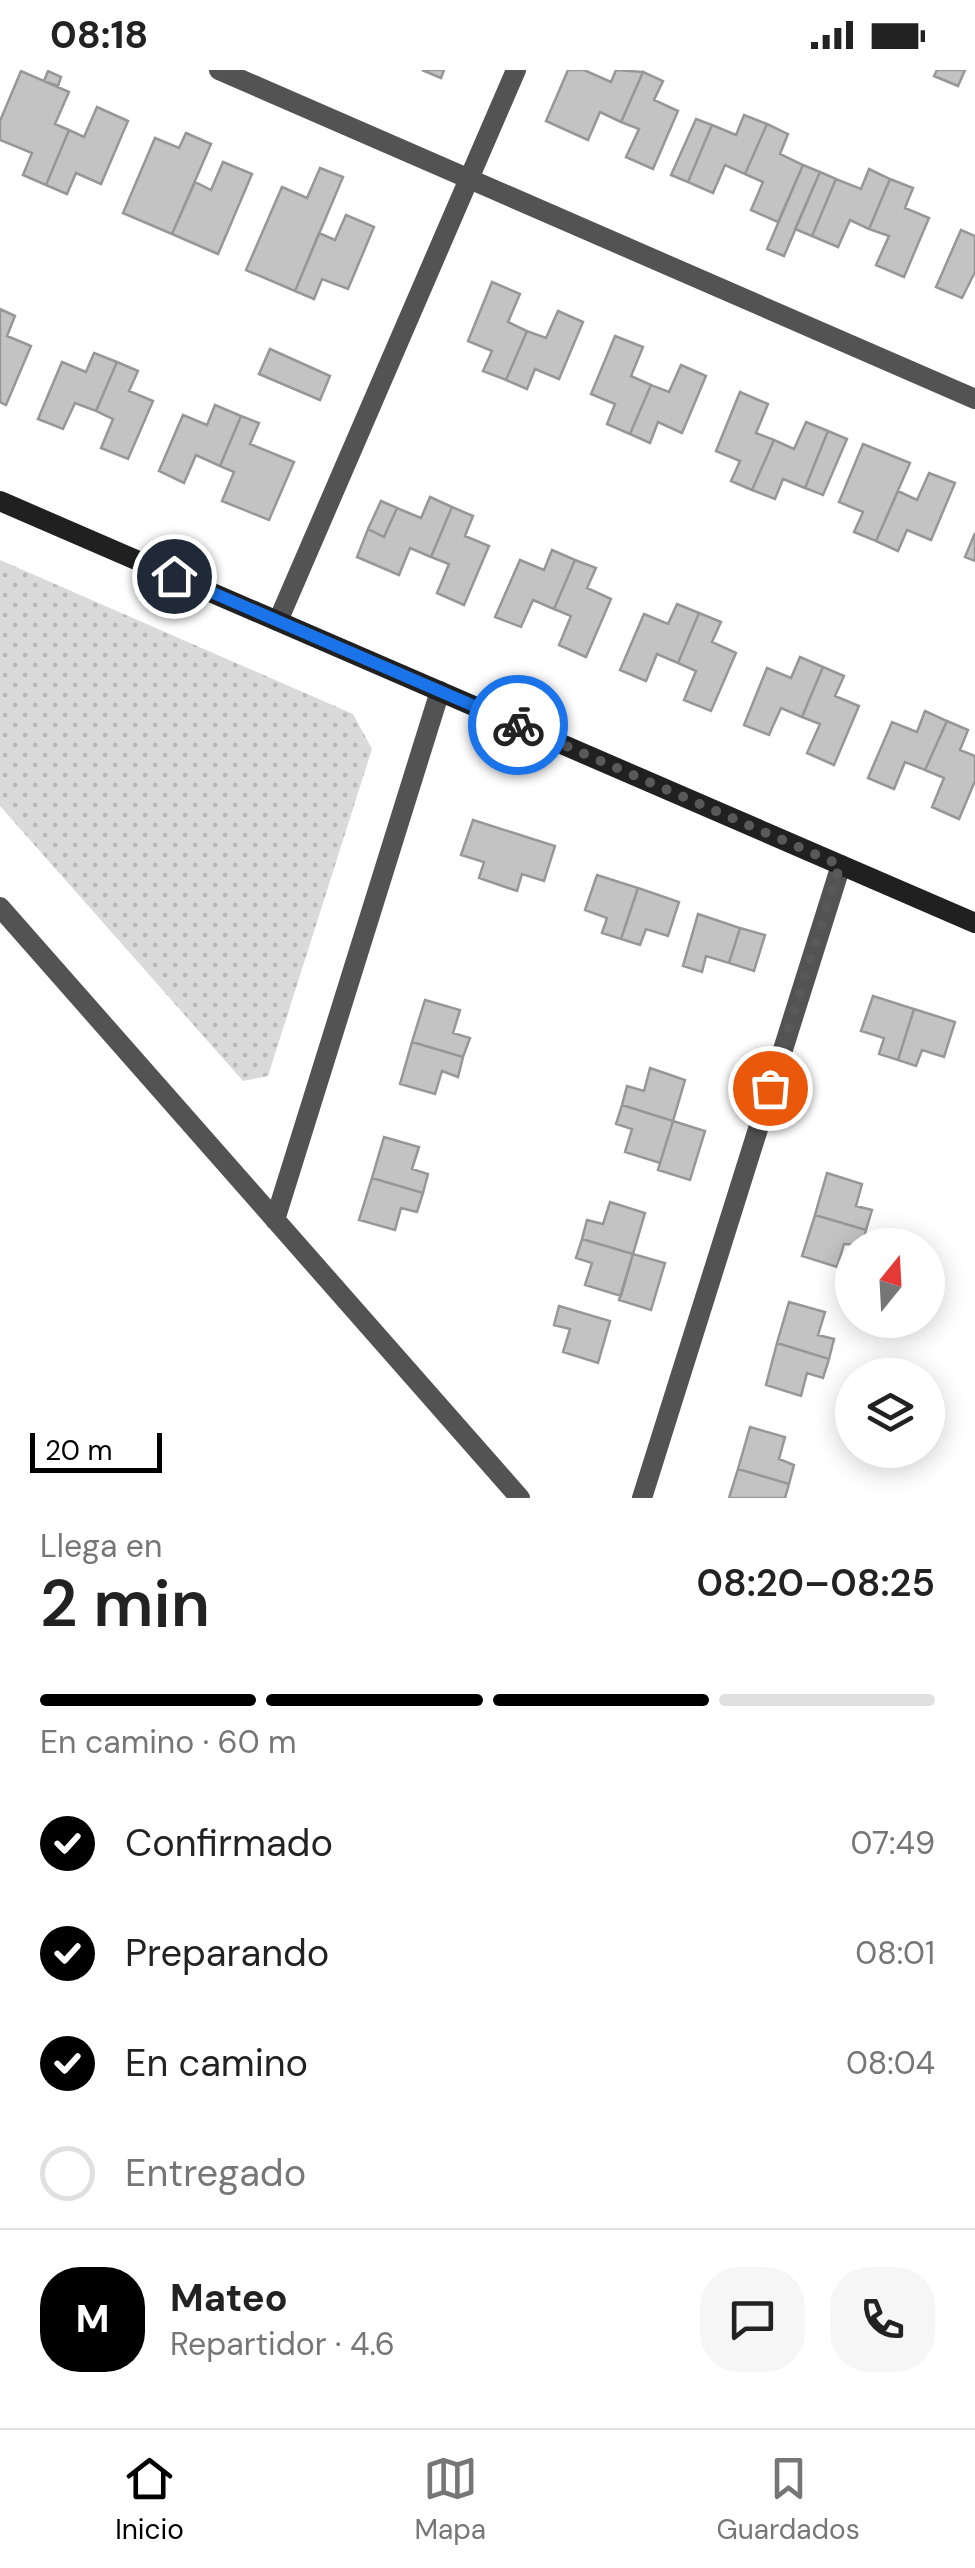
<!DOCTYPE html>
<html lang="es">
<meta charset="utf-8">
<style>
body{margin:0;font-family:"DM Sans",sans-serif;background:#f6f6f6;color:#222;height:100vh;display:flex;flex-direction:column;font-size:38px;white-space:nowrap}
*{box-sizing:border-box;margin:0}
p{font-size:32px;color:#767676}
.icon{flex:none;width:55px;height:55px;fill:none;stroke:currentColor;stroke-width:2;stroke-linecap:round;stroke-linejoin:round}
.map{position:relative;height:1428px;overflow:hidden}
.sheet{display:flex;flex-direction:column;background:#fff;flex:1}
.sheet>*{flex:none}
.needle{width:65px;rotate:18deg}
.fabs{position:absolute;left:835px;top:1158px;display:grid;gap:20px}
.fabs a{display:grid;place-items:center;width:110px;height:110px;border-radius:50%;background:#fff;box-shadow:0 5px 25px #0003;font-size:50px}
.scale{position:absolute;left:30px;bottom:25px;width:132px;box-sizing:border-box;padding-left:10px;border:5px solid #000;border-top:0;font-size:28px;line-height:35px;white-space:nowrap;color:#000;-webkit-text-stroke:8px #fff;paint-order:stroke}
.pin{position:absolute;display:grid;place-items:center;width:85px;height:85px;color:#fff;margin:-42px;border:5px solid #fff;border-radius:50%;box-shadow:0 2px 10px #0007}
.courier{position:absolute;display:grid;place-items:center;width:100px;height:100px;margin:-50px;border:8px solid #1a73e8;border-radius:50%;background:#fff;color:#222;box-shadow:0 2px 12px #0007}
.head em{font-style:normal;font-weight:600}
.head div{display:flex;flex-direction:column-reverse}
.head{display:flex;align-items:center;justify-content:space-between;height:170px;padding:0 40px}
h1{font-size:65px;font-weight:600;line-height:75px}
.bar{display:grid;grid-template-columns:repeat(4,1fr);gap:15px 10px;align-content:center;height:120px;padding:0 40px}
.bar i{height:12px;border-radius:8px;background:#e0e0e0}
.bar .on{background:#000}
.bar p{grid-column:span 4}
.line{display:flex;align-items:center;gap:25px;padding:0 40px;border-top:2px solid #e0e0e0}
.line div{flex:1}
.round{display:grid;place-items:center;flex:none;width:105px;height:105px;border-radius:40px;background:#f6f6f6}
ol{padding:0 40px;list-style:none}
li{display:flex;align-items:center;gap:30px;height:110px}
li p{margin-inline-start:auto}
li .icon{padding:10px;border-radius:50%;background:#000;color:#fff;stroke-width:4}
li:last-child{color:#767676}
li i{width:55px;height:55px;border:5px solid #e0e0e0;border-radius:50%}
.status{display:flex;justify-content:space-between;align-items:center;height:70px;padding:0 50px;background:#fff;direction:ltr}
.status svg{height:28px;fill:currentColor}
.tab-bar{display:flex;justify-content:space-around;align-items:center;height:140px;border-top:2px solid #e0e0e0;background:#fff;font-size:28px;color:#767676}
.tab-bar a{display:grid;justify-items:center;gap:5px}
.tab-bar .on{color:#000}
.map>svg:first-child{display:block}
.park{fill:url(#park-dots)}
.building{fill:#c3c3c3;stroke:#979797;stroke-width:2.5}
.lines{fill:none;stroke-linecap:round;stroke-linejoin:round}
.street{stroke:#535353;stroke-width:20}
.secondary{stroke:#202020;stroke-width:20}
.done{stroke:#595959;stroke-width:10;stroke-dasharray:0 18}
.route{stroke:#1a73e8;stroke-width:12}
</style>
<div class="status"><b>08:18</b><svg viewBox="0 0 49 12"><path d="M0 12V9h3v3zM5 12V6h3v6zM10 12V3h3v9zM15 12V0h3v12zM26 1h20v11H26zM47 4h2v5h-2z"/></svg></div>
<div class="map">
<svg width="975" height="1428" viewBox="0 0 975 1428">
<defs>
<pattern id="park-dots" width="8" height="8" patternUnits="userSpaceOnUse" patternTransform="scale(2.5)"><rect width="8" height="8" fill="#dadada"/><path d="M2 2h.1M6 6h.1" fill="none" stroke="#b9b9b9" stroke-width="1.8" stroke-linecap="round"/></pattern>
</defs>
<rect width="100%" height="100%" fill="#fff"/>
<path class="park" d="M 0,490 L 353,644 L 372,679 L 268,1006 L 243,1011 L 0,736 Z"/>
<path class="building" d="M 422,0 L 444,0 L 441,8 Z
M 568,0 L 584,0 L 611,12 L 616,0 L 643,2 L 621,52 L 600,42 L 588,70 L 546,51 Z
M 937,0 L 965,0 L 958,16 L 934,6 Z
M 21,1 L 69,22 L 55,54 L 69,60 L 46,115 L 23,105 L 32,83 L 0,70 L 0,51 Z
M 48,1 L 61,7 L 58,16 L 44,11 Z
M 643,2 L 663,11 L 654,30 L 678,41 L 653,99 L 626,87 L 639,59 L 621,52 Z
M 97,37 L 128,51 L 101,114 L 76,103 L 67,124 L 46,115 L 69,60 L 84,67 Z
M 744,45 L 767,54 L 745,104 L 725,95 L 713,123 L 688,112 L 712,55 L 736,65 Z
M 696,49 L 712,55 L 688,112 L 671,105 Z
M 767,54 L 788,64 L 780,84 L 803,95 L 778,152 L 751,140 L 763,112 L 745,104 Z
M 186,63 L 211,74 L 172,164 L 123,143 L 155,68 L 179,78 Z
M 223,92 L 252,104 L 218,184 L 172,164 L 195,112 L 211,120 Z
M 803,95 L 820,102 L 784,186 L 767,179 Z
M 320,98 L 343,107 L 295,221 L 246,200 L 282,117 L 307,128 Z
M 869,99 L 890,109 L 869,159 L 850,150 L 838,177 L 812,166 L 836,109 L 861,119 Z
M 820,102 L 836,109 L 812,166 L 795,159 Z
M 890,109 L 913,118 L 905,138 L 929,148 L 904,207 L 876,195 L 889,166 L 869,159 Z
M 346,145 L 374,157 L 348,219 L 322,209 L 314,229 L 295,221 L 319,163 L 335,170 Z
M 961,160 L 975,166 L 975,202 L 962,228 L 936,217 Z
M 492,212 L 520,224 L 508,252 L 527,261 L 506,310 L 483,301 L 492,281 L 468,271 Z
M 0,239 L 15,246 L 7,266 L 31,276 L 6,335 L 0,332 Z
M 558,241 L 583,252 L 559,309 L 535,299 L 527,319 L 506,310 L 527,261 L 546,268 Z
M 615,266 L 643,277 L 631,306 L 651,315 L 630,364 L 607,354 L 615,334 L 591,324 Z
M 270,279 L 330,306 L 320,330 L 259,304 Z
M 94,283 L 117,292 L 96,341 L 75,333 L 63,359 L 38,349 L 62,292 L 86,302 Z
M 117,292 L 138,301 L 129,321 L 153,331 L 128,389 L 101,378 L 113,349 L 96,341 Z
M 681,295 L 706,306 L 682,363 L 658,352 L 650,373 L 630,364 L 651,315 L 669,322 Z
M 740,322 L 768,334 L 756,363 L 774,370 L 752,420 L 731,411 L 740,391 L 716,381 Z
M 215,335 L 241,346 L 220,396 L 196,385 L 184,413 L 159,401 L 183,345 L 207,355 Z
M 241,346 L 259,353 L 250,374 L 294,392 L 269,450 L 222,431 L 234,402 L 220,396 Z
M 806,352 L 828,361 L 805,418 L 783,409 L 775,429 L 752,420 L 774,370 L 794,379 Z
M 828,361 L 847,369 L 823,425 L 805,418 Z
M 863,374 L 910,393 L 876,471 L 854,462 L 863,442 L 839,432 Z
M 929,403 L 955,413 L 931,470 L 907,460 L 898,481 L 876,471 L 898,421 L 917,430 Z
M 430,427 L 452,437 L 431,487 L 410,478 L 399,505 L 357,487 L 368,459 L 384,467 L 397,438 L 421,448 Z
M 381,431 L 397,438 L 384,467 L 368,459 Z
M 452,437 L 473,446 L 465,466 L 489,476 L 464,535 L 437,523 L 449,494 L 431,487 Z
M 975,463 L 975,491 L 965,487 Z
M 552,480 L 575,490 L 554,539 L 533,530 L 521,557 L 495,547 L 520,490 L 544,500 Z
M 575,490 L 596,498 L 587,518 L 611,529 L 586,587 L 559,575 L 571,546 L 554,539 Z
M 677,534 L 699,543 L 678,593 L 657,584 L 646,611 L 620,600 L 644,544 L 668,554 Z
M 699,543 L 721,552 L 712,572 L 736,583 L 711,641 L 684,630 L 696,601 L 678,593 Z
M 800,587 L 823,597 L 802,647 L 781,638 L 769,665 L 744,655 L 767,598 L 791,608 Z
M 823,597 L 844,606 L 835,626 L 859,636 L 834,695 L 807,683 L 820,654 L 802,647 Z
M 925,641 L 947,651 L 925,700 L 905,692 L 894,719 L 868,708 L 892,652 L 917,662 Z
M 947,651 L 968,660 L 960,680 L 975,686 L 975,711 L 959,749 L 932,737 L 944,708 L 925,700 Z
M 473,750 L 555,776 L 544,811 L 522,804 L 517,821 L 479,808 L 484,792 L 461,785 Z
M 597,805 L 638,818 L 621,869 L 602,863 L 607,848 L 585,840 Z
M 638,818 L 679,832 L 668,866 L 646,859 L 640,875 L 621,869 Z
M 698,844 L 740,858 L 729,893 L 706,886 L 702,902 L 683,896 Z
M 740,858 L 765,865 L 754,901 L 729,893 Z
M 873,926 L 914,939 L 898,990 L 879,984 L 884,968 L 861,961 Z
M 425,930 L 460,940 L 453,963 L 470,968 L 463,987 L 412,972 Z
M 914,939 L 955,952 L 944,987 L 922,980 L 916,996 L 898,990 Z
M 412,972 L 463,987 L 458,1007 L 442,1001 L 435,1024 L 400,1014 Z
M 650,998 L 685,1010 L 673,1051 L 622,1035 L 627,1016 L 644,1021 Z
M 622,1035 L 673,1051 L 660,1093 L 625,1082 L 632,1059 L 616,1054 Z
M 673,1051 L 705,1061 L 690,1110 L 658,1100 Z
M 384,1067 L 419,1077 L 412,1099 L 428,1104 L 423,1123 L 372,1108 Z
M 827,1103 L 862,1114 L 856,1136 L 872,1140 L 866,1160 L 815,1145 Z
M 372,1108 L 423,1123 L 417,1142 L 401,1138 L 395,1160 L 359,1150 Z
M 610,1132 L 645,1143 L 633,1184 L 582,1169 L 587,1150 L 603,1154 Z
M 815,1145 L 866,1160 L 862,1175 L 844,1174 L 837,1197 L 802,1186 Z
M 582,1169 L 633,1184 L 621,1226 L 585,1215 L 592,1193 L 576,1188 Z
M 633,1184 L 665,1193 L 651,1240 L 619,1230 Z
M 789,1232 L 825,1242 L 818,1265 L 834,1269 L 829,1289 L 777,1273 Z
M 559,1236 L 610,1251 L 598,1293 L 563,1282 L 570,1259 L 554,1255 Z
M 777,1273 L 829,1289 L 823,1308 L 807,1303 L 801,1326 L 766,1315 Z
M 750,1357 L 785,1367 L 779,1389 L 794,1395 L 789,1414 L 738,1399 Z
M 738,1399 L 789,1414 L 785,1428 L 729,1428 Z"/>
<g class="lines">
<path class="street" d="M 219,0 L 975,329
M 278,551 L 516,0
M 0,837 L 520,1428
M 275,1150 L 440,621
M 642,1428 L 841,795"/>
<path class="secondary" d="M 0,431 L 975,853"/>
</g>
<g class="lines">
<path class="done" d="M 518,655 L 840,795 L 770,1018"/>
<path class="route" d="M 174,506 L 518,655"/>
</g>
</svg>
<div class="fabs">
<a><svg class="needle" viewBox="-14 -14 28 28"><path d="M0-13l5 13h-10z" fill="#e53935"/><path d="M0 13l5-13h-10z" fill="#767676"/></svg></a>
<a><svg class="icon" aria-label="layers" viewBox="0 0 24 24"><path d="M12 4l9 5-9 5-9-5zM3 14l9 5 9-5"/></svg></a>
</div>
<div class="scale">20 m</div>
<div class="pin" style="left:770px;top:1018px;background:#ea580c"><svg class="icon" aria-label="bag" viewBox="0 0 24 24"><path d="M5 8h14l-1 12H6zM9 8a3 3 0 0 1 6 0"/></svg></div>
<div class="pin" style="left:174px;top:506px;background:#1f2937"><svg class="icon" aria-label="home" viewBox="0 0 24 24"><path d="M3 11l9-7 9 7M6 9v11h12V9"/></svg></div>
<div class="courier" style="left:518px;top:655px"><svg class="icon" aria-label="bike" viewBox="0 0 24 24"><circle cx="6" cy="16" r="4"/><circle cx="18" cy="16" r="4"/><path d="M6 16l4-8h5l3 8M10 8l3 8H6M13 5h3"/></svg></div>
</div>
<section class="sheet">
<div class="head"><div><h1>2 min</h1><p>Llega en</p></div><em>08:20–08:25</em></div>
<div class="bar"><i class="on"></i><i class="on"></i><i class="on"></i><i></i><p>En camino · 60 m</p></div>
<ol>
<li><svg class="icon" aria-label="check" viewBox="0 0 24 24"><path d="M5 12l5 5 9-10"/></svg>Confirmado<p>07:49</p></li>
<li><svg class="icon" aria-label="check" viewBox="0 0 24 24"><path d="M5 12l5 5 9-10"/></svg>Preparando<p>08:01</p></li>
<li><svg class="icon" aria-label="check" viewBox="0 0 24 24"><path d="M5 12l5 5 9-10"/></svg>En camino<p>08:04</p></li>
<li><i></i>Entregado</li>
</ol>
<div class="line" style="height:180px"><b class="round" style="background:#000;color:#fff">M</b><div><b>Mateo</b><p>Repartidor · 4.6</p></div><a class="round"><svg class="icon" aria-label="chat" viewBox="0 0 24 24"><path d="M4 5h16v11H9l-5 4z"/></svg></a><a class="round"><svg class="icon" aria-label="phone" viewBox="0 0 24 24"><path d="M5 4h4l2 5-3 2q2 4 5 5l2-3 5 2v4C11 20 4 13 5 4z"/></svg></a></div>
</section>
<nav class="tab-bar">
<a class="on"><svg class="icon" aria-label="home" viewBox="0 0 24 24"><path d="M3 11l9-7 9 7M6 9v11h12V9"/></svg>Inicio</a>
<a><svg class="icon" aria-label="map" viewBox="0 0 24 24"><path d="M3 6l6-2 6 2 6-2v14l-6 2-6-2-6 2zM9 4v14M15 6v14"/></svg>Mapa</a>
<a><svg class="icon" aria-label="saved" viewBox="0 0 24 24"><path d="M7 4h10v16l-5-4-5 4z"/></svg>Guardados</a>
</nav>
